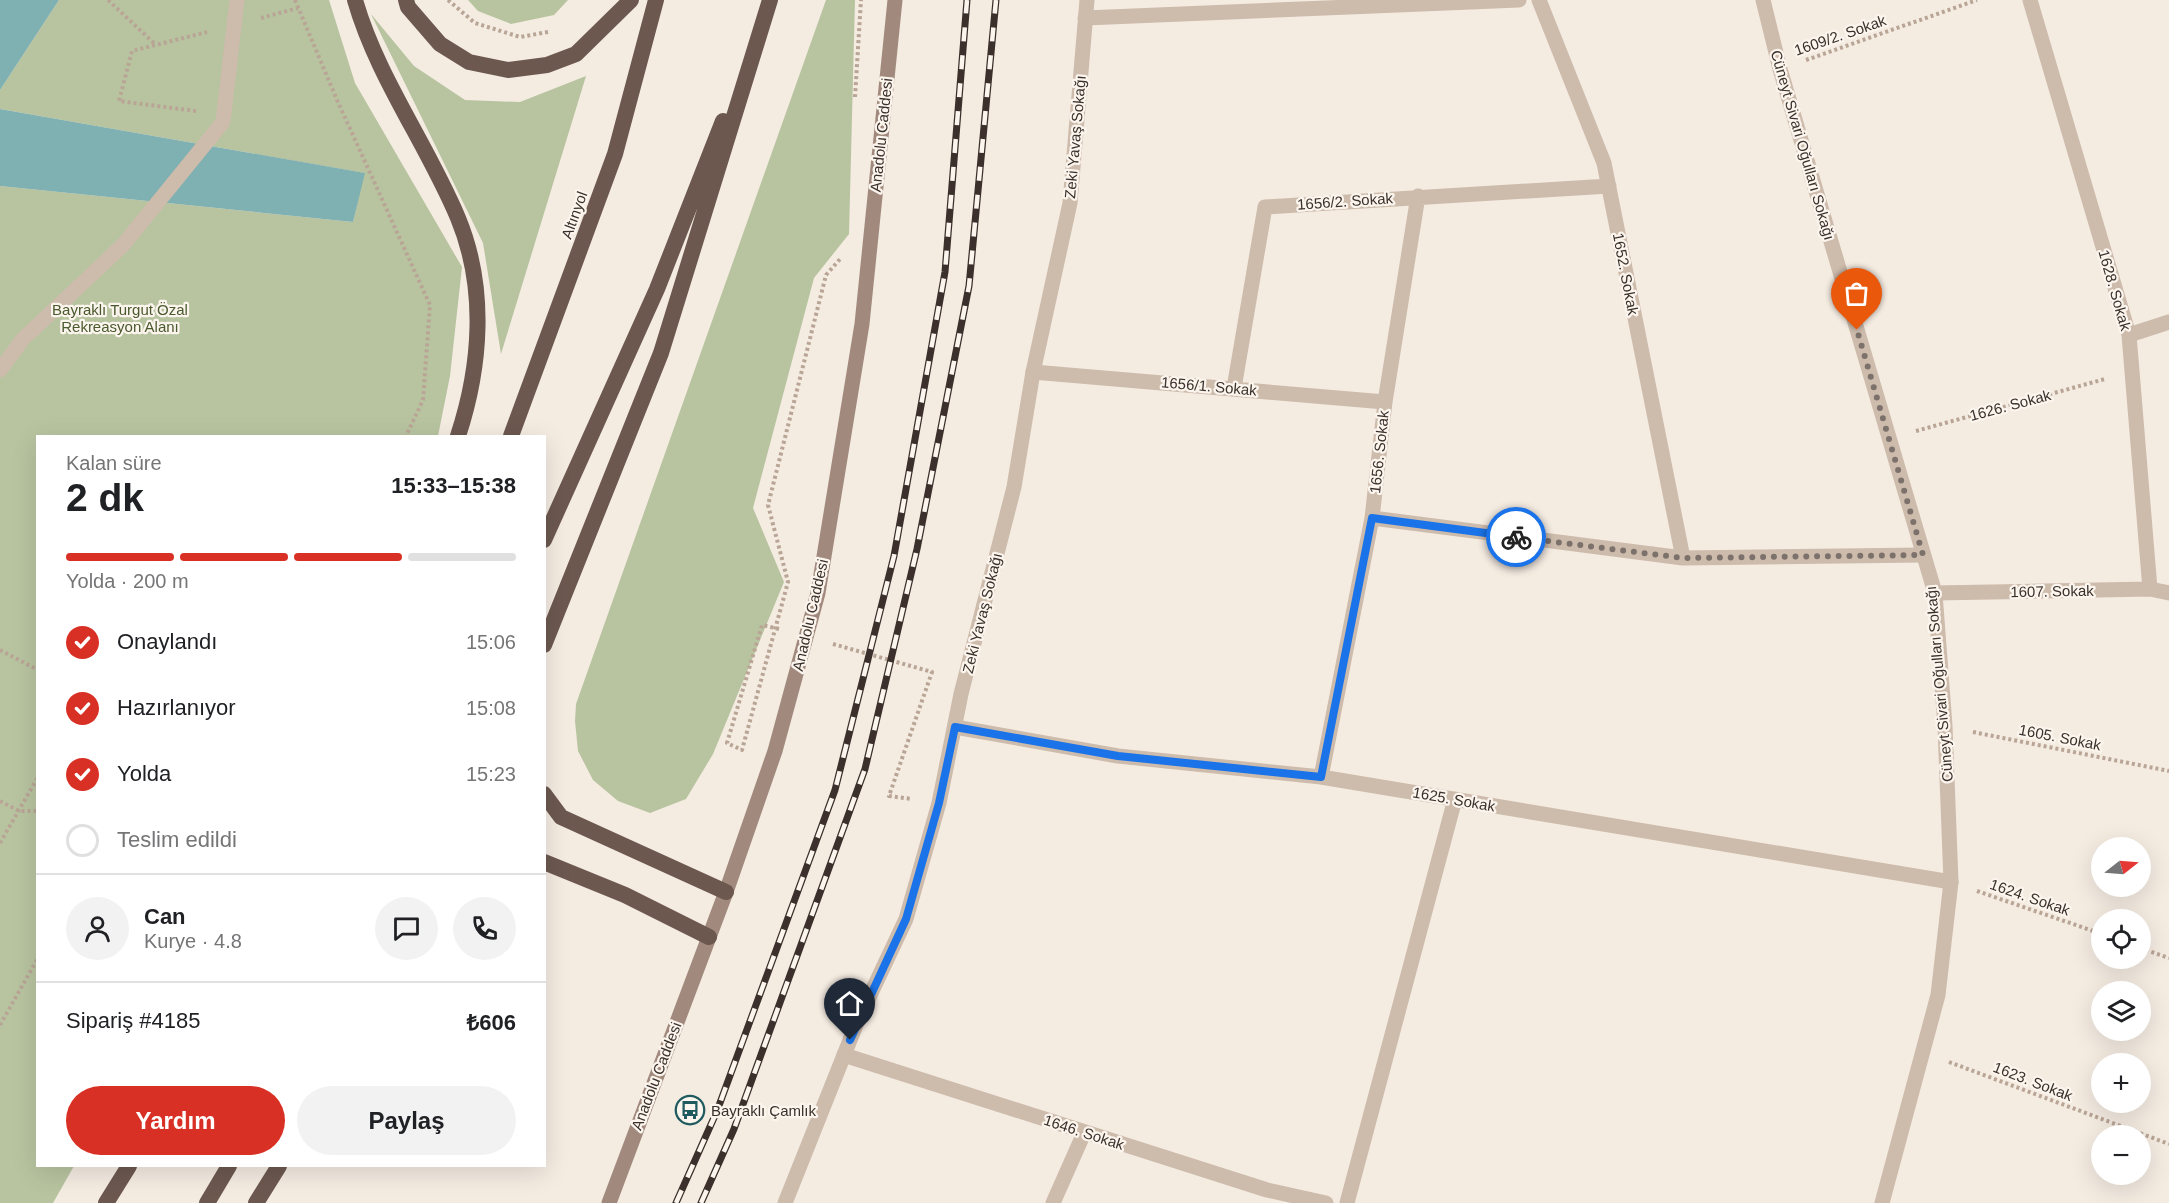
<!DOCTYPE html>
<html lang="tr">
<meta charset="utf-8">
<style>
body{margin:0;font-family:Arial,sans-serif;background:#f2f2f2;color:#202124;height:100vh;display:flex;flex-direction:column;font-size:22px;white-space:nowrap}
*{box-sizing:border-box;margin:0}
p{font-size:20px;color:#757577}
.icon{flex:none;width:33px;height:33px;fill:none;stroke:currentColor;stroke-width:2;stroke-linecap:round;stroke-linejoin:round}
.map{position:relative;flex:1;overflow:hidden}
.side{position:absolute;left:36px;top:435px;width:510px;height:732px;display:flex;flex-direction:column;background:#fff;border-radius:0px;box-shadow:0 6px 24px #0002}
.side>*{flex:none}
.needle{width:39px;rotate:73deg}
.controls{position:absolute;left:2091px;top:837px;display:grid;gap:12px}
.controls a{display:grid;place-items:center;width:60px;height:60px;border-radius:50%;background:#fff;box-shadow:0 6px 24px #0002;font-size:30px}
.pin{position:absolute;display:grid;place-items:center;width:51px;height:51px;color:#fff;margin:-62px -26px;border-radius:50% 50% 50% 0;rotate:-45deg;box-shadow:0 0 6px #0007}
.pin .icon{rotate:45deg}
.courier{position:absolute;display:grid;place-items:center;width:60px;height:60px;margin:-30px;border:4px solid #1a73e8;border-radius:50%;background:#fff;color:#222;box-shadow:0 2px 8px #0007}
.headline em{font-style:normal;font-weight:800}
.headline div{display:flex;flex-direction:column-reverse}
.headline{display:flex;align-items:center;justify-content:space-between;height:102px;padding:0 30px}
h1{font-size:39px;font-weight:800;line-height:45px}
.bar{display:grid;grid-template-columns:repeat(4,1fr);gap:9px 6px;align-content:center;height:72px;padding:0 30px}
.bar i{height:8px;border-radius:4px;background:#e0e0e0}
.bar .active{background:#d93025}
.bar p{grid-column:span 4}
.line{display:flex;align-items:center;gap:15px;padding:0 30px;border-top:2px solid #e0e0e0}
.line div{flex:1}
.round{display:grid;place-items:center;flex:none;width:63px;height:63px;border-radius:32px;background:#f2f2f2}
ol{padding:0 30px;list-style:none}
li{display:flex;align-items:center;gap:18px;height:66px}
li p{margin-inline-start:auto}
li .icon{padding:6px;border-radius:50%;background:#d93025;color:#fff;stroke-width:4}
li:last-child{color:#757577}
li i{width:33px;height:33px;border:3px solid #e0e0e0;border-radius:50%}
.primary-button{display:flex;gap:12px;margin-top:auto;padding:12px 30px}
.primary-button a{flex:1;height:69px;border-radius:36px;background:#d93025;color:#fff;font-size:24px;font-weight:800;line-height:69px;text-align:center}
.primary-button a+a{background:#f2f2f2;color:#202124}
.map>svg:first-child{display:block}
.green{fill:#b8c4a0}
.water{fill:#7fb0b2}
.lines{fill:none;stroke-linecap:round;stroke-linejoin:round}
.path{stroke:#b9a596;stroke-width:4;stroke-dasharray:3 3;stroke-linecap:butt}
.pedestrian{stroke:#cdbbac;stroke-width:15}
.minor{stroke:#cdbbac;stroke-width:15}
.tertiary{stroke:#cdbbac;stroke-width:15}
.secondary{stroke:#a18a7d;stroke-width:15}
.trunk{stroke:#6c584f;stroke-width:16}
.rail-casing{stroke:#3b302b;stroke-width:7}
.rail{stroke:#fbf5ee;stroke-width:4.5;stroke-dasharray:14;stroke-linecap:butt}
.done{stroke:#7c716b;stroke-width:6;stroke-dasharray:0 10.8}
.route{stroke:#1a73e8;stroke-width:8}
.labels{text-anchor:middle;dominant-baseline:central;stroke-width:4.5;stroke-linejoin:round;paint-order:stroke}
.street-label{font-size:15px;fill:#3b302b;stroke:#fbf5ee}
.park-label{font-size:15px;fill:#4a5a2e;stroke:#fbf5ee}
.poi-label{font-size:15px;fill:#3b302b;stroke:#fbf5ee;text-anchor:start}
</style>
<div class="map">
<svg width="2169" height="1203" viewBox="0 0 2169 1203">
<rect width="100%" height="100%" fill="#f4ebe1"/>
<path class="green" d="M 59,0 L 329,0 L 355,83 L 462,267 L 450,376 L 438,436 L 38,436 L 38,1166 L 74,1166 L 53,1203 L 0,1203 L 0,186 L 353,222 L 364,173 L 0,109 L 0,90 Z
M 468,0 L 568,0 L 554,15 L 511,24 L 478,11 Z
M 826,0 L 855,0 L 849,234 L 814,278 L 753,508 L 784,582 L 713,754 L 686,799 L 650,813 L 618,801 L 593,780 L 578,751 L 575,721 L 576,704 Z
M 371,14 L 414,66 L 465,100 L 520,102 L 586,76 L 501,354 L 483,243 Z"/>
<path class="water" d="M 0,0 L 59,0 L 0,90 Z
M 0,109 L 365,173 L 353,222 L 0,186 Z"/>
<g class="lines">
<path class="path" d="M 108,0 L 156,45
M 295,0 L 337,100 L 430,305 L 423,400 L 406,436
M 448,0 L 475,23 L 520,37 L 548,32
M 261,18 L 298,8
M 1806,60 L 1977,0
M 855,97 L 861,0
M 196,111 L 119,101 L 132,51 L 207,32
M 1916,431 L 2105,379
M 779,629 L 762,625 L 727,743 L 742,750 L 788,582 L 768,505 L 826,275 L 841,258
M 833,644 L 932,672 L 889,796 L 912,799
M 0,650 L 38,670
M 1973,732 L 2169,771
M 0,801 L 19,811 L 38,811
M 0,843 L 38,777
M 1977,891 L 2102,934
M 2140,948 L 2169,958
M 0,1025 L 38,958
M 1949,1062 L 2169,1144"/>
<path class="pedestrian" d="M 0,370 L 23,339 L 123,245 L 223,122 L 237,0"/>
<path class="minor" d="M 1539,0 L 1604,163 L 1683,558
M 2030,0 L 2129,335 L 2150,589
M 1085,18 L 1519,0
M 2129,335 L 2169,322
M 1033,372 L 1385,402
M 1234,388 L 1265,207 L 1609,186
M 1372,518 L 1683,558 L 1923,555
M 1935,593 L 2150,589 L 2169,593
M 955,727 L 1118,756 L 1321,777 L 1951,882
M 1321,777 L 1372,518 L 1385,402 L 1418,196
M 844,1055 L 1267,1190 L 1326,1203
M 1053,1203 L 1084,1133
M 1347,1203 L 1455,799"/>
<path class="tertiary" d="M 1763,0 L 1780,69 L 1935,593 L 1945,726 L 1951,882 L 1938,995 L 1882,1203
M 785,1203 L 856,1025 L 906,919 L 939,803 L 961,694 L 1014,487 L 1033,372 L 1070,203 L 1087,0"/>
<path class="secondary" d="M 609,1203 L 726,892 L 775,751 L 818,593 L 862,324 L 895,0"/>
<path class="trunk" d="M 355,0 C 377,77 427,144 458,218 C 487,288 481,366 458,436
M 406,0 L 408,7 L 440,44 L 469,62 L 508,70 L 547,65 L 576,54 L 631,0
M 511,436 L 615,154 L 656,0
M 544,540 L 657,289 L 723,121
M 544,645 L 661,353 L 770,0
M 544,794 L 561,817 L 726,892
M 544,862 L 625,895 L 709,937
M 106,1203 L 129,1166
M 207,1203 L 229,1166
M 256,1203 L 279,1166"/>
<g class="rail-casing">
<path id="rail" d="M 676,1203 L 717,1111 L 835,790 L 894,556 L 945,272 L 967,0
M 701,1203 L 734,1129 L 865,769 L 917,549 L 969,286 L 996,0"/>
</g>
<use href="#rail" class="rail"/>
</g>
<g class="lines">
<path class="done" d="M 1516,537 L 1683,558 L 1923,555 L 1857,330"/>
<path class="route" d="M 850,1040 L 906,919 L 939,803 L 955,727 L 1118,756 L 1321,777 L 1372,518 L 1516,537"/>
</g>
<defs>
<g id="bus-ring" transform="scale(1.5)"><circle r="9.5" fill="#fbf5ee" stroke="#1f5a5e" stroke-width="1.5"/><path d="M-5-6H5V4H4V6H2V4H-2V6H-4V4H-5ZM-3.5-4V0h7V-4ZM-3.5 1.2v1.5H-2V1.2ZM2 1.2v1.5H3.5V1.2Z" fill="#1f5a5e"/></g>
</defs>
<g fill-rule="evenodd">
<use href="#bus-ring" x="690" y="1110"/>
</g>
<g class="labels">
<g class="street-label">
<text transform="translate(1840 35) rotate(-19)">1609/2. Sokak</text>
<text transform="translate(881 135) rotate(-84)">Anadolu Caddesi</text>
<text transform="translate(1075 137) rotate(-85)">Zeki Yavaş Sokağı</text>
<text transform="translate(1803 145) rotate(74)">Cüneyt Sivari Oğulları Sokağı</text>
<text transform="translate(1345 201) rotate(-4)">1656/2. Sokak</text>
<text transform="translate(574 215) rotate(-70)">Altınyol</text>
<text transform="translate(1626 274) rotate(79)">1652. Sokak</text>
<text transform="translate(2115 290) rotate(74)">1628. Sokak</text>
<text transform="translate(1209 386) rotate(5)">1656/1. Sokak</text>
<text transform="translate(2010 405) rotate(-15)">1626. Sokak</text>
<text transform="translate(1379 452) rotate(-84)">1656. Sokak</text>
<text transform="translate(2052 591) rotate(-1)">1607. Sokak</text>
<text transform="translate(982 613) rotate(-76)">Zeki Yavaş Sokağı</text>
<text transform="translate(810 615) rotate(-77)">Anadolu Caddesi</text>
<text transform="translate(1939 684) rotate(-95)">Cüneyt Sivari Oğulları Sokağı</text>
<text transform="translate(2060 737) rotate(11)">1605. Sokak</text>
<text transform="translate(1454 799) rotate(10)">1625. Sokak</text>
<text transform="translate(2030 897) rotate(19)">1624. Sokak</text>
<text transform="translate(656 1076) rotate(-69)">Anadolu Caddesi</text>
<text transform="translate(2033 1081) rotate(21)">1623. Sokak</text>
<text transform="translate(1084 1132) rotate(18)">1646. Sokak</text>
</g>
<g class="park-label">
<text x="120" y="309">Bayraklı Turgut Özal<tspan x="120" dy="17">Rekreasyon Alanı</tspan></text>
</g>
<g class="poi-label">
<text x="711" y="1110">Bayraklı Çamlık</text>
</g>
</g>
</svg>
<div class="controls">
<a><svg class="needle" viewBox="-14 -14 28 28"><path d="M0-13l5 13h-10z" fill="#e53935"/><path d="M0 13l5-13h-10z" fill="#757577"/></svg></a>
<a><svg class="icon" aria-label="locate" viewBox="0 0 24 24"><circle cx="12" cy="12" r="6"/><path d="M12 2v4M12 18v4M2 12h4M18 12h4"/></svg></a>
<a><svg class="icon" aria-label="layers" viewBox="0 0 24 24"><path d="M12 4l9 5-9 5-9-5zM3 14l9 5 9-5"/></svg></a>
<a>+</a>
<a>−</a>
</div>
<div class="pin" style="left:1857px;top:330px;background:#ea580c"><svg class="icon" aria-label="bag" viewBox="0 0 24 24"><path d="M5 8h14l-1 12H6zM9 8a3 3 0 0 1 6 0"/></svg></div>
<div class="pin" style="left:850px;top:1040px;background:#1f2937"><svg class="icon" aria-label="home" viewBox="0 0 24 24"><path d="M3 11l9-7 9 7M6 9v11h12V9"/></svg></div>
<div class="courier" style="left:1516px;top:537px"><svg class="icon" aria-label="bike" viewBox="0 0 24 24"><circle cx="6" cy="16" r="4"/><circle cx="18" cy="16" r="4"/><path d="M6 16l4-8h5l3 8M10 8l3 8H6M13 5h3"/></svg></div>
<section class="side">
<div class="headline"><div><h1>2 dk</h1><p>Kalan süre</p></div><em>15:33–15:38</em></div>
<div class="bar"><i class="active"></i><i class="active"></i><i class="active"></i><i></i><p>Yolda · 200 m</p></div>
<ol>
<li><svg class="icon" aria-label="check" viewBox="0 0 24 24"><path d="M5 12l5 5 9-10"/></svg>Onaylandı<p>15:06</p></li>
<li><svg class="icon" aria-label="check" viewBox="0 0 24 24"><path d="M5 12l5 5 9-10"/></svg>Hazırlanıyor<p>15:08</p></li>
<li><svg class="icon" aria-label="check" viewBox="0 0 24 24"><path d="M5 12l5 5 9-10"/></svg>Yolda<p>15:23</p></li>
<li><i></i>Teslim edildi</li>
</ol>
<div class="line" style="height:108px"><a class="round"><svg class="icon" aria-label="person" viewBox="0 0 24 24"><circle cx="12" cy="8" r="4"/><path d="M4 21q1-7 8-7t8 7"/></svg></a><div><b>Can</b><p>Kurye · 4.8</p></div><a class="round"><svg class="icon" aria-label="chat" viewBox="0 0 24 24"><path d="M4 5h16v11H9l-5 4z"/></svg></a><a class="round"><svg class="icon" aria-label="phone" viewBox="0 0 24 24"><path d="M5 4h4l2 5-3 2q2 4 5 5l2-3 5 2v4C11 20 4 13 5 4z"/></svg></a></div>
<div class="line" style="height:78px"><div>Sipariş #4185</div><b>₺606</b></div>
<div class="primary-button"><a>Yardım</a><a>Paylaş</a></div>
</section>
</div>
